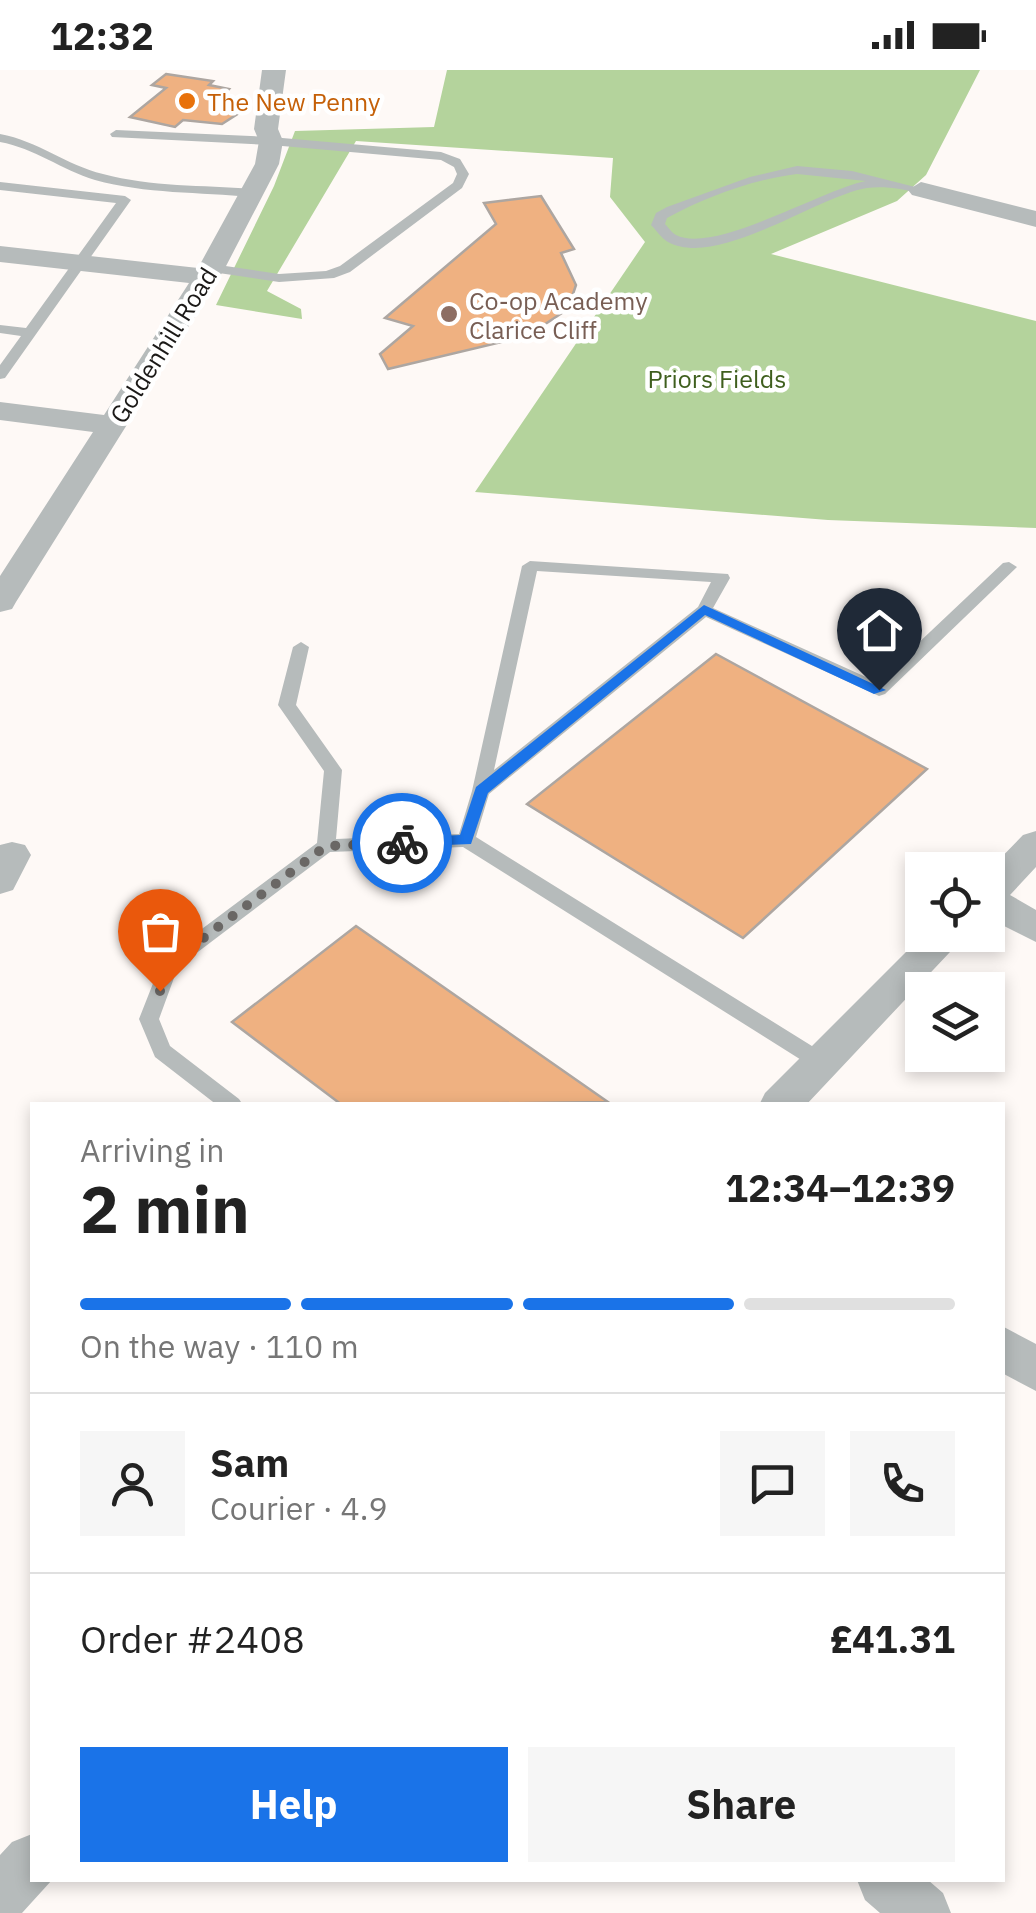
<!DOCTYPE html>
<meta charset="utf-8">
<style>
body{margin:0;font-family:"IBM Plex Sans",sans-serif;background:#f6f6f6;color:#222;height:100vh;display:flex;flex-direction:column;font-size:38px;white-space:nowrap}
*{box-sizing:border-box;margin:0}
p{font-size:32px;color:#767676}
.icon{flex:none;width:55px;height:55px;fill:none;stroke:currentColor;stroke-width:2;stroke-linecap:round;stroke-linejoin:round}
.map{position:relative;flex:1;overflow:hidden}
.details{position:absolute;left:30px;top:1032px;width:975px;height:780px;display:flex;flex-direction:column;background:#fff;border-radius:0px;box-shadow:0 5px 15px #0003}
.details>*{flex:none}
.fabs{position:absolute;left:905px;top:782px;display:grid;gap:20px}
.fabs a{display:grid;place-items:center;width:100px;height:100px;border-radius:0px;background:#fff;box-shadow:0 5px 15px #0003;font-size:50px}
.pin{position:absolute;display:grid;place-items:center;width:85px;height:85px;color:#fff;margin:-102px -42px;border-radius:50% 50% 50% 0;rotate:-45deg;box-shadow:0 0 10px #0007}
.pin .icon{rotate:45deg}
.courier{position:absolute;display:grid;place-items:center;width:100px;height:100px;margin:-50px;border:8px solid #1a73e8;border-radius:50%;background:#fff;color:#222;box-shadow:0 2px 12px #0007}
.overview em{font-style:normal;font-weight:700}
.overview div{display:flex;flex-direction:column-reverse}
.overview{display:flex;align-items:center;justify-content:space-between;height:170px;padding:0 50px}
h1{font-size:65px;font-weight:700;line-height:75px}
.bar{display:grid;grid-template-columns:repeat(4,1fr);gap:15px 10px;align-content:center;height:120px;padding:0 50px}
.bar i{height:12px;border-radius:8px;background:#e0e0e0}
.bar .selected{background:#1a73e8}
.bar p{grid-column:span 4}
.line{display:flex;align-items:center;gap:25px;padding:0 50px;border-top:2px solid #e0e0e0}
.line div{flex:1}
.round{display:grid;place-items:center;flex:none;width:105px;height:105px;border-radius:0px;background:#f6f6f6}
.primary-button{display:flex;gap:20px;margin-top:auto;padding:20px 50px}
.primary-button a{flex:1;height:115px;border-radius:0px;background:#1a73e8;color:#fff;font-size:40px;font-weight:700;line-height:115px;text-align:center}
.primary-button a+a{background:#f6f6f6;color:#222}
.status{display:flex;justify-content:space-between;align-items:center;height:70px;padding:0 50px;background:#fff;direction:ltr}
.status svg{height:28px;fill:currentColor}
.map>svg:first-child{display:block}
.green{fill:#b4d39c}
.building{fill:#efb181;stroke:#ada6a1;stroke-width:2.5}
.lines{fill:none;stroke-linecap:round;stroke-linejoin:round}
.service{fill:#b6bbbb;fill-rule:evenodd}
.minor{fill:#b6bbbb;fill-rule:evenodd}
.route{fill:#1a73e8}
.done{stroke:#6a6765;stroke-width:10;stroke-dasharray:0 18}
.food-dot{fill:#e8710a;stroke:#fff;stroke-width:4}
.education-dot{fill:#8d6e63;stroke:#fff;stroke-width:4}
.labels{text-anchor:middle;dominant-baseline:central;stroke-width:9;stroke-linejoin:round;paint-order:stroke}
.far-food-label{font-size:25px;fill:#c56008;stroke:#fff;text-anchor:start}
.far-education-label{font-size:25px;fill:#785e54;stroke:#fff;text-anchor:start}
.far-street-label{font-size:25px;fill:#1b1917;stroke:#fff}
.far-park-label{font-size:25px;fill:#3f5f1e;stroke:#fff}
</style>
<div class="status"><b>12:32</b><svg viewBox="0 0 49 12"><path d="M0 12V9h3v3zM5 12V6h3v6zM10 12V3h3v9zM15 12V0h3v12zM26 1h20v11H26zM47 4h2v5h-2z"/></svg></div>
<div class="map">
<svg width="1036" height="1843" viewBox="0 0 1036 1843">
<rect width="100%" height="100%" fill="#fef9f6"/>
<path class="green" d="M 447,0 L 980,0 L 926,105 L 897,131 L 771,184 L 1036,251 L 1036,458 L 828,450 L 475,422 L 645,172 L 610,127 L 613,88 L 356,71 L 267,221 L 301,239 L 302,249 L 216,235 L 274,116 L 295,61 L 434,57 Z"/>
<path class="building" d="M 166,4 L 213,11 L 209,15 L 229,19 L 219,30 L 239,38 L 239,43 L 222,54 L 183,50 L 175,57 L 130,47 L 166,18 L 152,15 Z
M 541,126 L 574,179 L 561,183 L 576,215 L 568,239 L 527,266 L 388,299 L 380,284 L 413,256 L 385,248 L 496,154 L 484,133 Z
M 716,584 L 927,699 L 743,868 L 527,734 Z
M 356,856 L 608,1032 L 342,1035 L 232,952 Z"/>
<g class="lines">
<path class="service" d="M 116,60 L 271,67 L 441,82 L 460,89 L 469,104 L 462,118 L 350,202 L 334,208 L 279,212 L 212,202 L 205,198 L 212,194 L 279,204 L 326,201 L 340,196 L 453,113 L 457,104 L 454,97 L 441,90 L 271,75 L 112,67 L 110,64 Z
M 0,64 C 38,71 66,95 103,104 C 151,117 203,115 252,119 L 258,123 L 252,127 C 200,122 145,124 95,110 C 62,100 34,78 0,72 Z
M 797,96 L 852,101 L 927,120 L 921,124 C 903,119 886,116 867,118 C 817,126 718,199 668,172 C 662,169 656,160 651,155 L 656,143 L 667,137 L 750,107 ZM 797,104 L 866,111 C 823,119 714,185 676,165 C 672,163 669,158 665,154 L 667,148 C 705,127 754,109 797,104 Z
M 0,112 L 125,126 L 131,130 L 5,308 L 0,309 L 0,295 L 21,266 L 0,263 L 0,255 L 26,258 L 116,133 L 0,120 Z
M 530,491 L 728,504 L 730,508 L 713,538 L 877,612 L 1003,493 L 1009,492 L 1017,497 L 885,624 L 879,626 L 706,547 L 489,724 L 476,767 L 828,986 L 831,992 L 828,998 L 814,998 L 463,777 L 330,782 L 178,897 L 159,949 L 170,976 L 239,1029 L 243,1035 L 217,1035 L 155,987 L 139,949 L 163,888 L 317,773 L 324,701 L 278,635 L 293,577 L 301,572 L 309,577 L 296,635 L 342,700 L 336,769 L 459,764 L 472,721 L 522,496 ZM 537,501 L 711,512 L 698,537 L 494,700 Z"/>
<path class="minor" d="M 262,0 L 286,0 L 278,59 L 283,71 L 279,94 L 225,198 L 16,532 L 12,539 L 0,542 L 0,506 L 93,362 L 0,350 L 0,332 L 104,345 L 189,213 L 0,192 L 0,176 L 198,198 L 255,94 L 259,71 L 254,59 Z
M 921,112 L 1036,141 L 1036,157 L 912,125 L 908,120 Z
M 1036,761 L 1036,797 L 1010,825 L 1036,840 L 1036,872 L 988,848 L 988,801 L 1023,765 Z
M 12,772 L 25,775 L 31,785 L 13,820 L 0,824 L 0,775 Z
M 923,865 L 966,865 L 806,1035 L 759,1035 L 765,1023 Z
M 1002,1256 L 1036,1274 L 1036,1321 L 1002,1303 Z
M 32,1764 L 32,1810 L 52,1810 L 22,1843 L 0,1843 L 0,1785 L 12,1772 Z
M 857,1810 L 928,1810 L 943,1823 L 951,1843 L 880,1843 L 865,1830 Z"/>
</g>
<path class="route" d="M 704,535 L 886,620 L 874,624 L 705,545 L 488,723 L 471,774 L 396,777 L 394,773 L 402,768 L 460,765 L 476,717 Z"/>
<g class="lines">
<path class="done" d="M 160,921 L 170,893 L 326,776 L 402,773"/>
</g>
<circle class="food-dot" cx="187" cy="31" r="10"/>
<circle class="education-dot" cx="449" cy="244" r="10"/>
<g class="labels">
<g class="far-food-label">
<text x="207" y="31">The New Penny</text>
</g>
<g class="far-education-label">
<text x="469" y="230">Co-op Academy<tspan x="469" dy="29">Clarice Cliff</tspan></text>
</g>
<g class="far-street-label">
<text transform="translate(163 275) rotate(-58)">Goldenhill Road</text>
</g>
<g class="far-park-label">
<text x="717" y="308">Priors Fields</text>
</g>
</g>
</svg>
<div class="fabs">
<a><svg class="icon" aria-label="locate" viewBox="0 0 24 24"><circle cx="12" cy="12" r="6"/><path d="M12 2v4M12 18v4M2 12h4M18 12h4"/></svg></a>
<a><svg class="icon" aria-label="layers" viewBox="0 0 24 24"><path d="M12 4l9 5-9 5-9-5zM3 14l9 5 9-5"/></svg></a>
</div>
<div class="pin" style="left:160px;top:921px;background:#ea580c"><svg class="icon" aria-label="bag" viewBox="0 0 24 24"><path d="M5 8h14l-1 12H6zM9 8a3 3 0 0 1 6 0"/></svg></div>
<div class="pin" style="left:879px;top:620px;background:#1f2937"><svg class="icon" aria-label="home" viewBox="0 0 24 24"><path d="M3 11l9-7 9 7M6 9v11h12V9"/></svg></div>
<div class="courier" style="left:402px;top:773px"><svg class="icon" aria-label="bike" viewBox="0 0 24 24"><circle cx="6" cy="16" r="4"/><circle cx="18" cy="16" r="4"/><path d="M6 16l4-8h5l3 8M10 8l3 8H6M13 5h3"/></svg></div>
<section class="details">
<div class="overview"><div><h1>2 min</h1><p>Arriving in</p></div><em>12:34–12:39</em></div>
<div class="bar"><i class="selected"></i><i class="selected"></i><i class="selected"></i><i></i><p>On the way · 110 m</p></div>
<div class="line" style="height:180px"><a class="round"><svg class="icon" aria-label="person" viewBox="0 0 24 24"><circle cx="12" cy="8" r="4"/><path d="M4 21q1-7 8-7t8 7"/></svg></a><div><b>Sam</b><p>Courier · 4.9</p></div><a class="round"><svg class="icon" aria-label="chat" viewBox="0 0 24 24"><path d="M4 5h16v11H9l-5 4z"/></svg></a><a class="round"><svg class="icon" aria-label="phone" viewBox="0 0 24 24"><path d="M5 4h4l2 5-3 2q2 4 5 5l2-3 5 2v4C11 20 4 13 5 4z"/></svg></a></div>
<div class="line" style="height:130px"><div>Order #2408</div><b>£41.31</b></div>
<div class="primary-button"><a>Help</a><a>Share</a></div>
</section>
</div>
